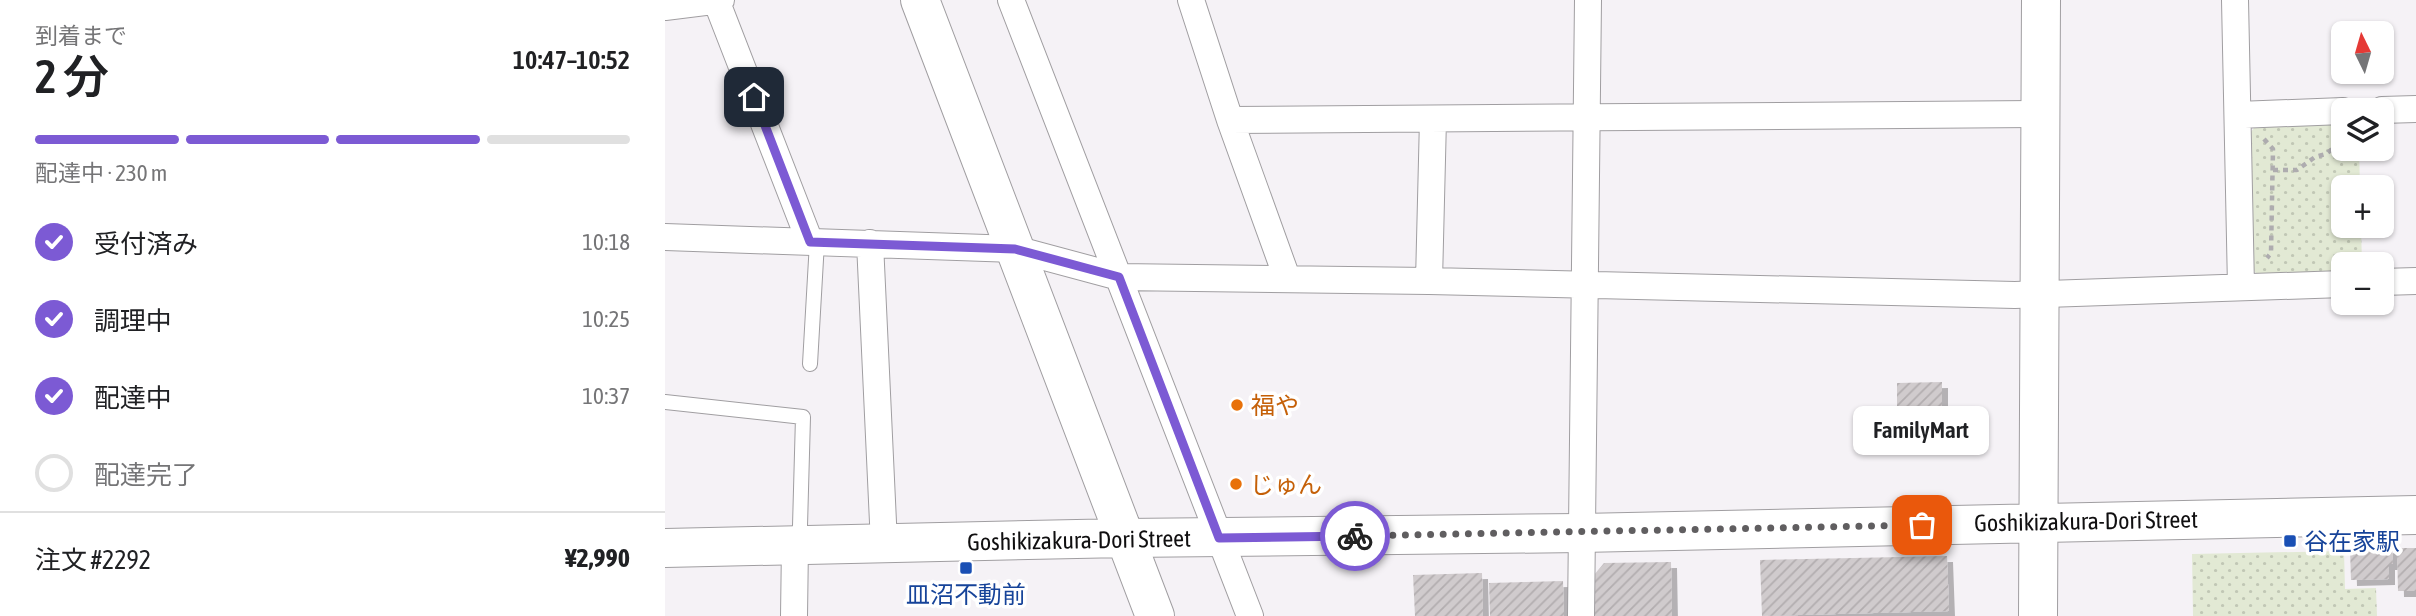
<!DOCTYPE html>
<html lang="ja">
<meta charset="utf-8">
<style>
body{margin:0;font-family:"Asap Condensed","Noto Sans JP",sans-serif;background:#f6f6f6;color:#202124;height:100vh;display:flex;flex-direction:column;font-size:26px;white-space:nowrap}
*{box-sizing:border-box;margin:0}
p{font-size:23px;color:#757577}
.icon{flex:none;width:38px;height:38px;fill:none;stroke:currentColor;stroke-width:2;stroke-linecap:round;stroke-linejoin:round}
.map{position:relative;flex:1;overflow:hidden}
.panel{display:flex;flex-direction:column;background:#fff;width:665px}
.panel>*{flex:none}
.needle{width:46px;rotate:355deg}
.controls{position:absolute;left:1666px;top:21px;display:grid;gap:14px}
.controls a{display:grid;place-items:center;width:63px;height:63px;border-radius:10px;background:#fff;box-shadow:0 2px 5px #0004;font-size:35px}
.pin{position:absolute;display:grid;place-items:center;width:60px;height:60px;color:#fff;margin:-30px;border-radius:14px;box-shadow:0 4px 10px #0006}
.courier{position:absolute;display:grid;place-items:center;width:70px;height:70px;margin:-35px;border:5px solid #7c5ad4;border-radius:50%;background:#fff;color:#222;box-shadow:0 2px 9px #0007}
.bubble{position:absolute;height:49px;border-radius:10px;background:#fff;box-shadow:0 2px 5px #0004;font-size:23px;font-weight:600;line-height:49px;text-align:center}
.headline em{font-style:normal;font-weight:600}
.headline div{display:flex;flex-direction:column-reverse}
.headline{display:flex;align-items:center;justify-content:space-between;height:119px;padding:0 35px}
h1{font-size:46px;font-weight:600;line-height:52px}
.bar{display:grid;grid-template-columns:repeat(4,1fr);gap:10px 7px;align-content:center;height:84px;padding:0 35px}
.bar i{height:9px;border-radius:5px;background:#e0e0e0}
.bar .on{background:#7c5ad4}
.bar p{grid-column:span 4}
.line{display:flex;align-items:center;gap:18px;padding:0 35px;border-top:2px solid #e0e0e0}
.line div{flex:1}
ol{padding:0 35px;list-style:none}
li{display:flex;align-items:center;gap:21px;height:77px}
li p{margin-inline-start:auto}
li .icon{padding:7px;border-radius:50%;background:#7c5ad4;color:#fff;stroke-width:4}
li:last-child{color:#757577}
li i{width:38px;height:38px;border:4px solid #e0e0e0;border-radius:50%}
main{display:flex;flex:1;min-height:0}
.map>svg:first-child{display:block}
.grass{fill:url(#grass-dots)}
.building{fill:url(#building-hatch);filter:url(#shadow)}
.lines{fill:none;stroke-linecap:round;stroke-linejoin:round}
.lane-casing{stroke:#a09ea1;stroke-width:16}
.street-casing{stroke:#a09ea1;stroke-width:28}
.secondary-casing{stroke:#a09ea1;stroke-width:40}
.path{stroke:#aeacaf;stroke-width:4.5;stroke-dasharray:5 5;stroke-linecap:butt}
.lane{stroke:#fff;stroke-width:14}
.street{stroke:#fff;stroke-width:26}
.secondary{stroke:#fff;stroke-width:38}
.done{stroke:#605e60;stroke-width:7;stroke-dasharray:0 12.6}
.route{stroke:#7c5ad4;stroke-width:9}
.food-dot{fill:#e8710a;stroke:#fff;stroke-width:2.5}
.transit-dot{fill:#1a4fb4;stroke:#fff;stroke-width:2.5}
.labels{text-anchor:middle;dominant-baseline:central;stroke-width:7;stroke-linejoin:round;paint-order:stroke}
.food-label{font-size:24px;fill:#c56008;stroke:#fff;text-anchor:start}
.street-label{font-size:24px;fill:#100f10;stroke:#fff}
.transit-label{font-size:24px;fill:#164399;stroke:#fff;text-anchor:start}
</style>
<main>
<section class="panel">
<div class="headline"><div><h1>2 分</h1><p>到着まで</p></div><em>10:47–10:52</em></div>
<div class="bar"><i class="on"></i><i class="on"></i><i class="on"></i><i></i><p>配達中 · 230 m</p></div>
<ol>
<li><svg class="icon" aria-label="check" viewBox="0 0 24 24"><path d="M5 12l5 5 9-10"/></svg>受付済み<p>10:18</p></li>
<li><svg class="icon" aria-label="check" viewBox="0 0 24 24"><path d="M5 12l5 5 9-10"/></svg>調理中<p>10:25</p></li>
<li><svg class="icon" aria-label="check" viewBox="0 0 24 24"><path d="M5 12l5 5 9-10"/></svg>配達中<p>10:37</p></li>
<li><i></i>配達完了</li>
</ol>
<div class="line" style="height:91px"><div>注文 #2292</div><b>¥2,990</b></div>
</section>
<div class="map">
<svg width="1751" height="616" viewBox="0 0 1751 616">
<defs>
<pattern id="grass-dots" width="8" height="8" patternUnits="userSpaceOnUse" patternTransform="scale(1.75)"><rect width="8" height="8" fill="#e2e9d4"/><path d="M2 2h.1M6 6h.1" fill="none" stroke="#c1c7b5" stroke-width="1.8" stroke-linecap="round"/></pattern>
<pattern id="building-hatch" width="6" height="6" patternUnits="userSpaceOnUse" patternTransform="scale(1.75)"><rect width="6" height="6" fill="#d0cbcd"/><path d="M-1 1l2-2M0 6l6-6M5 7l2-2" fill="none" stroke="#b2adaf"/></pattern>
<filter id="shadow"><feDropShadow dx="6" dy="6" stdDeviation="0" flood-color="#0004"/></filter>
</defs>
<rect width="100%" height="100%" fill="#f5f2f6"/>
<path class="grass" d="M 1678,123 L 1678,149 L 1694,149 L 1695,187 L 1678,187 L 1678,226 L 1696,226 L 1697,264 L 1678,264 L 1678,272 L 1593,275 L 1585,267 L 1582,137 L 1589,128 Z
M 1679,551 L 1680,589 L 1711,588 L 1712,616 L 1528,616 L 1527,554 Z"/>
<path class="building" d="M 1277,382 L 1277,446 L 1232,447 L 1232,383 Z
M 1727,547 L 1728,564 L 1724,564 L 1724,579 L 1686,580 L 1685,549 Z
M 1732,548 L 1751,548 L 1751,591 L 1733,591 Z
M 1282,556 L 1284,611 L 1097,616 L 1095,560 Z
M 1006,562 L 1007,616 L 930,616 L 929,575 L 939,563 Z
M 817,573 L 818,616 L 750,616 L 748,575 Z
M 898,581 L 899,616 L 825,616 L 824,583 Z"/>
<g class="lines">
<g class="lane-casing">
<path id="lane" d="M 145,364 L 152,242
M 0,402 L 138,417 L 135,526 L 131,544"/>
</g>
<g class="street-casing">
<path id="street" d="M 51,0 L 145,242
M 346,0 L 585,616
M 526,0 L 565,120 L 622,278
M 1570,0 L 1576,287
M 0,7 L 56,0
M 1717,110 L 1751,109
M 1573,115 L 1678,111
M 565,120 L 1376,114
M 0,237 L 350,249 L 454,277 L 764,281 L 1350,295 L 1678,284
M 205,243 L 219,544
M 764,281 L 768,119
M 1717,282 L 1751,281
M 129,616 L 130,545
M 916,616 L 923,0"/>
</g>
<g class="secondary-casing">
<path id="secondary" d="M 255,0 L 490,616
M 0,548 L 460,538 L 916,533 L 1751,515
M 1373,616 L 1376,0"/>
</g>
<path class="path" d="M 1599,139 L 1608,149 L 1606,253 L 1602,258
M 1608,170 L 1632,170 L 1650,157 L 1661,154 L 1671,146 L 1674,137"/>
<use href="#lane" class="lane"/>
<use href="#street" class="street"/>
<use href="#secondary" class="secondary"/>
</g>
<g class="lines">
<path class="done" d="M 690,536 L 1257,525"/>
<path class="route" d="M 89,97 L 145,242 L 350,249 L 454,277 L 554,538 L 690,536"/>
</g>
<g class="food-dot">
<circle cx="572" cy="405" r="7"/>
<circle cx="571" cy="484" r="7"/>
</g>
<g class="transit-dot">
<rect x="1618" y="534" width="14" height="14" rx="3.5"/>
<rect x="294" y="561" width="14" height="14" rx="3.5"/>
</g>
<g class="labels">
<g class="food-label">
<text x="586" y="405">福や</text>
<text x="585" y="484">じゅん</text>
</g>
<g class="street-label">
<text transform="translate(1421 521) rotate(-1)">Goshikizakura-Dori Street</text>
<text transform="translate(414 540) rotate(-1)">Goshikizakura-Dori Street</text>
</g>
<g class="transit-label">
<text x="1639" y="541">谷在家駅</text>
<text x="301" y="594" text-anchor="middle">皿沼不動前</text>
</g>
</g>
</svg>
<div class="controls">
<a><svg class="needle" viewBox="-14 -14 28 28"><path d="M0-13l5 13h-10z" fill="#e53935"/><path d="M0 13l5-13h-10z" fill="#757577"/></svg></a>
<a><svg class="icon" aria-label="layers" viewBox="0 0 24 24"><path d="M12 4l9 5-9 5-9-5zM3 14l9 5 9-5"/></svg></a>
<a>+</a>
<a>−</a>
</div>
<div class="pin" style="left:1257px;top:525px;background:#ea580c"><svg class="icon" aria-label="bag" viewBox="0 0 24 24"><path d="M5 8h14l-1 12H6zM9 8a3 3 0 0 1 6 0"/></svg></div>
<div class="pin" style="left:89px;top:97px;background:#1f2937"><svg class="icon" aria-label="home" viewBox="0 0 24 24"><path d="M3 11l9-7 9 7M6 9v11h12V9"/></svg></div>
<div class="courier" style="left:690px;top:536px"><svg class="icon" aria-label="bike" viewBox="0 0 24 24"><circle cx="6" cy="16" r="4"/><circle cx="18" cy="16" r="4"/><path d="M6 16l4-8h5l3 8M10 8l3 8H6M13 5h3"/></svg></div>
<div class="bubble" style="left:1188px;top:406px;width:136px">FamilyMart</div>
</div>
</main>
